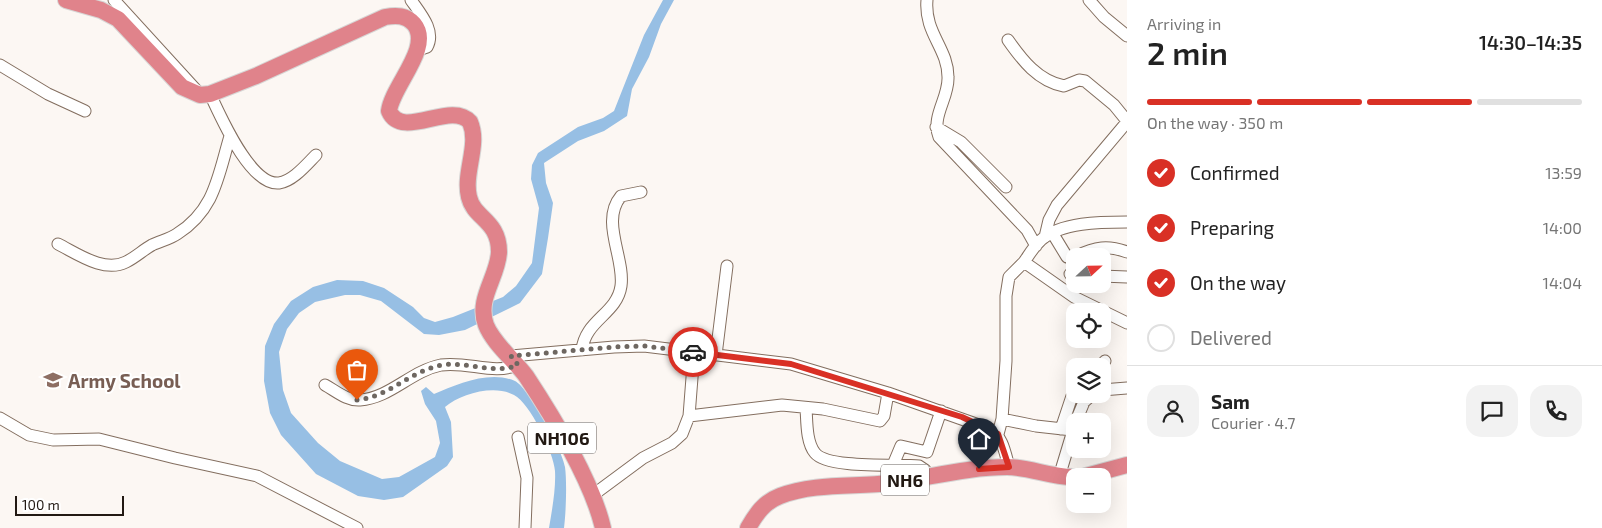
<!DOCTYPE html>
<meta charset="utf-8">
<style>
body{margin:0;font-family:"Exo 2",sans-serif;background:#f2f2f2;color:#222;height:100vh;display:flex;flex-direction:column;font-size:19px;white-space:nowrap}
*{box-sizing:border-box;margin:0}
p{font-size:16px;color:#767676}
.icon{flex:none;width:28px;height:28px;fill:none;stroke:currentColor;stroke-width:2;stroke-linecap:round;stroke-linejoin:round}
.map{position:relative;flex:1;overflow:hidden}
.drawer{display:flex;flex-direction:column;background:#fff;width:475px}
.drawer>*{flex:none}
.needle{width:32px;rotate:68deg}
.controls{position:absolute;left:1066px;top:248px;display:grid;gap:10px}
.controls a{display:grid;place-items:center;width:45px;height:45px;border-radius:10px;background:#fff;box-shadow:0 5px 20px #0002;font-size:25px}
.scale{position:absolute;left:15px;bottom:12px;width:109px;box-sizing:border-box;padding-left:5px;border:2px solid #221913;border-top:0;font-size:14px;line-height:18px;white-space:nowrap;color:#221913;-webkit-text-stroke:4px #fff;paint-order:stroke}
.pin{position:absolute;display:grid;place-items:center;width:42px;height:42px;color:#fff;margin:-51px -21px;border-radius:50% 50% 50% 0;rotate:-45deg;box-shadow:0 0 5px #0007}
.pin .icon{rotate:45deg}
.courier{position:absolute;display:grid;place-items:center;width:50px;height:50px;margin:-25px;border:4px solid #d93025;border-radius:50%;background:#fff;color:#222;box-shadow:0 1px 6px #0007}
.head em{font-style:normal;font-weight:600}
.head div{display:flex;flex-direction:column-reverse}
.head{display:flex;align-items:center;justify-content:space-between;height:85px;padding:0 20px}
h1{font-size:32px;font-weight:600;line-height:38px}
.bar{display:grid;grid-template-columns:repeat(4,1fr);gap:8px 5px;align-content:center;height:60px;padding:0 20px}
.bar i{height:6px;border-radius:4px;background:#e0e0e0}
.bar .selected{background:#d93025}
.bar p{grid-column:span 4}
.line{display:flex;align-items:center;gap:12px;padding:0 20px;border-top:1px solid #e0e0e0}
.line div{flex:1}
.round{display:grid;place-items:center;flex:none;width:52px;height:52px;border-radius:15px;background:#f2f2f2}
ol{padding:0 20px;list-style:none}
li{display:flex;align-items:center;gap:15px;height:55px}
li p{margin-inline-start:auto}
li .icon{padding:5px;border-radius:50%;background:#d93025;color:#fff;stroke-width:4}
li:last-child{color:#767676}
li i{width:28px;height:28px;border:2px solid #e0e0e0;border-radius:50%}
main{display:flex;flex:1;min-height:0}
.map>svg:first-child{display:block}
.water{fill:#97bfe4}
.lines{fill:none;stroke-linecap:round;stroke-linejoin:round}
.minor-casing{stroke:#836e5f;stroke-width:13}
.highway-casing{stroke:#d7d6d5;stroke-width:18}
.minor{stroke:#fff;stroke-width:11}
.highway{stroke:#e0838b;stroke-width:16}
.done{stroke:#6e6761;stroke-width:5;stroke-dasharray:0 9}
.route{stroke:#d93025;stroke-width:6}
.labels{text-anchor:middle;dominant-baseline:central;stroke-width:4;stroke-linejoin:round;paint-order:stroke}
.shield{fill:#fff;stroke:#645e5a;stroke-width:1}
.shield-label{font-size:18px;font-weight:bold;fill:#221913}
.education-label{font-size:19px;font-weight:bold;fill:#785e54;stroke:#fff;text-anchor:start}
</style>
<main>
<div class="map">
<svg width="1127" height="528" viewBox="0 0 1127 528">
<rect width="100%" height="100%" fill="#fcf7f3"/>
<path class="water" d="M 663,0 L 674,0 L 661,24 L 649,57 L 632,89 L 627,116 L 604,131 L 578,141 L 544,163 L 546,183 L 553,203 L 548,238 L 542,274 L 520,303 L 465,330 L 439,335 L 424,334 L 381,301 L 360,295 L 345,295 L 315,302 L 299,313 L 287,329 L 279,352 L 283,390 L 291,413 L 318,443 L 340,461 L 382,479 L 399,477 L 435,457 L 440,443 L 436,421 L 425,404 L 421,391 L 426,387 L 434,394 C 457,384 490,370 515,381 C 529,388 563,451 565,467 C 567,481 566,513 564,528 L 549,528 C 552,510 556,489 555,471 C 554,453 530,403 514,395 C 494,384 460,394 445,407 L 451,422 L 453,457 L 447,466 L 403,497 L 384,500 L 358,496 L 316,474 L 281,435 L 270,413 L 264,381 L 265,346 L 274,324 L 291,301 L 313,287 L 337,280 L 363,281 L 384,288 L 413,307 L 424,318 L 435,322 L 453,317 L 503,297 L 516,286 L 532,263 L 539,208 L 531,179 L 532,165 L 538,153 L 578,127 L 603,118 L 614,111 L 644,35 Z"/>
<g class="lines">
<g class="minor-casing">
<path id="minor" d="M 114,0 L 197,91
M 411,0 C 420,13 436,31 427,47 L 418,50
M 927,0 C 924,33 948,48 948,77 C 949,98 931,116 939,137 L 1027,230 L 1036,246
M 1089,0 L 1104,17 L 1127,36
M 1008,40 C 1022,60 1038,81 1064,86 L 1079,80 L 1085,81 L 1114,105 L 1127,121
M 0,65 L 48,94 L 85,111
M 210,94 C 220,115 250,186 279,183 C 293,181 306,165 316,155
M 936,127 L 961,142 L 1006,187
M 1127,222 C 1101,222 1061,222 1041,240 C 1034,246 1029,255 1024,262 L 1074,297 L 1127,323
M 1053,234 L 1067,257 L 1075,257
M 1045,237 L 1049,220 L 1057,205 L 1127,122
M 58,244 C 78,254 104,273 126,262 C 136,257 143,250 152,245 C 160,241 170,239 177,234 C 215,210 218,176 230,136
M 1077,256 C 1095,247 1108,245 1127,252
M 1070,274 L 1075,274
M 1102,276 L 1127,277
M 582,350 C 585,320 617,314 621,286 C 625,258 600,221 621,196 L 641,192
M 716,355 L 727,266
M 511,356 L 614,347 L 644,346 L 791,364 L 888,393 L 990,429 C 1003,437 1005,453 1009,467
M 1101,366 L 1105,361
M 325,385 C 336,391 347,401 360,400 C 390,398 411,371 441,365 C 467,361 494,375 517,365
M 1102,390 L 1127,388
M 806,408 C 807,421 806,442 815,453 C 828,469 898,464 919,466 L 925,470 L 930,477
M 689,416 L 782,405 L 823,409 L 880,421 L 884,416 L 888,393
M 0,418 L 29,435 L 53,440 L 99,439 L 175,458 L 257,476 L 357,528
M 1002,419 L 1036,426 L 1072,430
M 1076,421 L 1084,402 L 1093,394
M 1061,429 L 1072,396 L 1075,392
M 998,434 L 1002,419 L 1006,361 L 1006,296 L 1009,277 L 1024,262
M 518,437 L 527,478 L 525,528
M 893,465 L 901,446 L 927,452 L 941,411
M 1059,477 L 1075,424
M 593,495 L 643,458 L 672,443 L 682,434 L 689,416 L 694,352"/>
</g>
<g class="highway-casing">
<path id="highway" d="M 66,0 L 101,10 L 118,19 L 182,87 L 200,95 L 210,94 L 256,76 L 385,17 C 396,15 406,15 414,24 C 433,47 392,86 389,111 C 402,141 451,100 470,122 C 480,145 463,173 469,197 C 474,219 499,220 499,252 C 498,277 476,299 486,325 C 493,343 514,360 526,376 C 553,417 592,481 603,528
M 1086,476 L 1127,465
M 748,528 C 756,514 764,502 780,496 C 814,483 853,487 890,483 C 928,478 968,467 1007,467 C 1030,467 1052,478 1075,477"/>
</g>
<use href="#minor" class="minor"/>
<use href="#highway" class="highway"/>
</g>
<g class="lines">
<path class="done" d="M 357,400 C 389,397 410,371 442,365 C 467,361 494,375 518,365 L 511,356 L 614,347 L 644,346 L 693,352"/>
<path class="route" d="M 693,352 L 791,364 L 962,417 L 998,434 L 1009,467 L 979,469"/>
</g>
<defs>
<g id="school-bare" transform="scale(1.5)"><path d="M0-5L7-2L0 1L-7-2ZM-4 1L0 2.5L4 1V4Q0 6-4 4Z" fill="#8d6e63" stroke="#fff" stroke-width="2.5" paint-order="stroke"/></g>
</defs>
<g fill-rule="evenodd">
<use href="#school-bare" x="53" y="380"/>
</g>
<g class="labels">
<g class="shield">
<rect x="528" y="422.5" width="68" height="31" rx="4"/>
<rect x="881" y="464.5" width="48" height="31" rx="4"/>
</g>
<g class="shield-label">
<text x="562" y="438">NH106</text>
<text x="905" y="480">NH6</text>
</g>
<g class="education-label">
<text x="68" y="380">Army School</text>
</g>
</g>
</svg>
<div class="controls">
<a><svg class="needle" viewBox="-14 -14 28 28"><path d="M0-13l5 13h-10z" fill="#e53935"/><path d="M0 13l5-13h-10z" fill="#767676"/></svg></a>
<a><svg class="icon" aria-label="locate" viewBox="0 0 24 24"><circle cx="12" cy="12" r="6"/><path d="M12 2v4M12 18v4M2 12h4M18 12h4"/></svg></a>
<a><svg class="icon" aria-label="layers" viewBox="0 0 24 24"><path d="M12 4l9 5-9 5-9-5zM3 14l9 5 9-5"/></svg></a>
<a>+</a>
<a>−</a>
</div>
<div class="scale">100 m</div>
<div class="pin" style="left:357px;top:400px;background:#ea580c"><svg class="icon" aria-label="bag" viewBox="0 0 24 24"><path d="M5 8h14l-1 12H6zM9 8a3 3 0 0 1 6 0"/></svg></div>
<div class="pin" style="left:979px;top:469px;background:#1f2937"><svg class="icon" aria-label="home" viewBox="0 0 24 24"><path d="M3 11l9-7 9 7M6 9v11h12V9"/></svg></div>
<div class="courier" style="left:693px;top:352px"><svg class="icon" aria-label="car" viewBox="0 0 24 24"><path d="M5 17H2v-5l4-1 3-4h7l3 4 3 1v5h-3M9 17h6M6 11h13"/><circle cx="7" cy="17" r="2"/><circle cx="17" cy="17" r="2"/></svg></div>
</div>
<section class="drawer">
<div class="head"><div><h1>2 min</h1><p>Arriving in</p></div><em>14:30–14:35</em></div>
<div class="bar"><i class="selected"></i><i class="selected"></i><i class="selected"></i><i></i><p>On the way · 350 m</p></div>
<ol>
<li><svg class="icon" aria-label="check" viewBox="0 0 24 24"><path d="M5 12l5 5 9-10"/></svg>Confirmed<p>13:59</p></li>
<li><svg class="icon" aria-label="check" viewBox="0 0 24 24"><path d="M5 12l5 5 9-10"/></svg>Preparing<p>14:00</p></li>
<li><svg class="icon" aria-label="check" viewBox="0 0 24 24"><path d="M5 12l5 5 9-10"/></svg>On the way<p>14:04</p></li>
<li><i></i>Delivered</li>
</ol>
<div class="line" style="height:90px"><a class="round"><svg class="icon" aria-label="person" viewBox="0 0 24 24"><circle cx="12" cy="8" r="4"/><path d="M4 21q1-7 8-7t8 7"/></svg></a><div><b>Sam</b><p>Courier · 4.7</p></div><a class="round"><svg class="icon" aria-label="chat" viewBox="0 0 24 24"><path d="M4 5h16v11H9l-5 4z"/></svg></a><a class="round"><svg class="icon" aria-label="phone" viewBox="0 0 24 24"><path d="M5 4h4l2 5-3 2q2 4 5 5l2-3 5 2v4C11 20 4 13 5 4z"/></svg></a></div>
</section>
</main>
